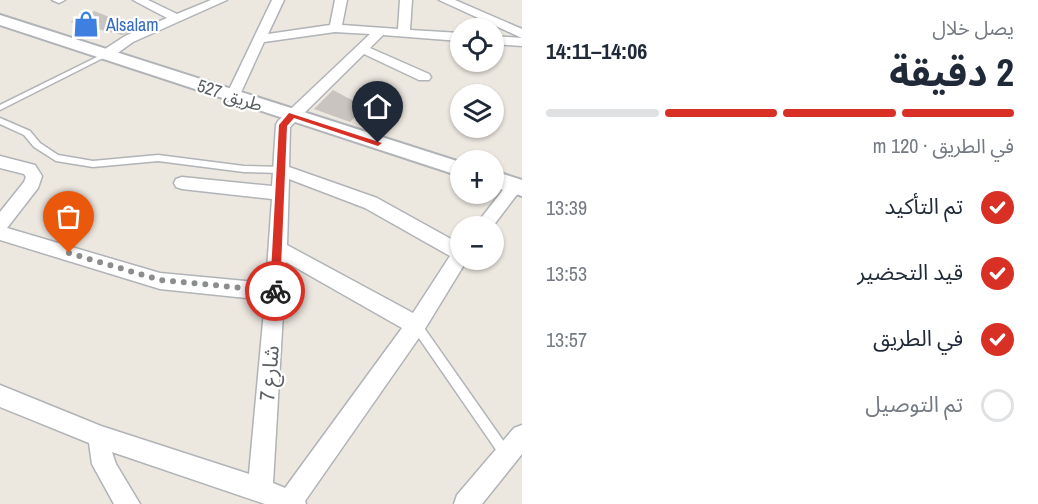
<!DOCTYPE html>
<html lang="ar">
<meta charset="utf-8">
<style>
body{margin:0;font-family:"Archivo Narrow","Noto Sans Arabic",sans-serif;background:#f6f6f7;color:#1f2937;direction:rtl;height:100vh;display:flex;flex-direction:column;font-size:22px;white-space:nowrap}
*{box-sizing:border-box;margin:0}
p{font-size:20px;color:#747a83}
.icon{flex:none;width:33px;height:33px;fill:none;stroke:currentColor;stroke-width:2;stroke-linecap:round;stroke-linejoin:round}
.map{position:relative;flex:1;overflow:hidden;direction:ltr}
.details{display:flex;flex-direction:column;background:#fff;width:516px}
.details>*{flex:none}
.tools{position:absolute;left:450px;top:18px;display:grid;gap:12px}
.tools a{display:grid;place-items:center;width:54px;height:54px;border-radius:50%;background:#fff;box-shadow:0 2px 4px #0004;font-size:30px}
.pin{position:absolute;display:grid;place-items:center;width:51px;height:51px;color:#fff;margin:-62px -26px;border-radius:50% 50% 50% 0;rotate:-45deg;box-shadow:0 0 6px #0007}
.pin .icon{rotate:45deg}
.courier{position:absolute;display:grid;place-items:center;width:60px;height:60px;margin:-30px;border:4px solid #d93025;border-radius:50%;background:#fff;color:#222;box-shadow:0 2px 8px #0007}
.headline em{font-style:normal;font-weight:700}
.headline div{display:flex;flex-direction:column-reverse}
.headline{display:flex;align-items:center;justify-content:space-between;height:102px;padding:0 24px}
h1{font-size:39px;font-weight:700;line-height:45px}
.bar{display:grid;grid-template-columns:repeat(4,1fr);gap:9px 6px;align-content:center;height:72px;padding:0 24px}
.bar i{height:8px;border-radius:4px;background:#e0e1e3}
.bar .current{background:#d93025}
.bar p{grid-column:span 4}
ol{padding:0 24px;list-style:none}
li{display:flex;align-items:center;gap:18px;height:66px}
li p{margin-inline-start:auto}
li .icon{padding:6px;border-radius:50%;background:#d93025;color:#fff;stroke-width:4}
li:last-child{color:#747a83}
li i{width:33px;height:33px;border:3px solid #e0e1e3;border-radius:50%}
main{display:flex;flex:1;min-height:0}
.map>svg:first-child{display:block}
.building{fill:#c9c4bf}
.lines{fill:none;stroke-linecap:round;stroke-linejoin:round}
.service-casing{stroke:#b0b4b8;stroke-width:3}
.minor-casing{stroke:#b0b4b8;stroke-width:3}
.tertiary-casing{stroke:#b0b4b8;stroke-width:4}
.service{fill:#fff;fill-rule:evenodd}
.minor{fill:#fff;fill-rule:evenodd}
.tertiary{fill:#fff;fill-rule:evenodd}
.route{fill:#d93025}
.done{stroke:#8c8e8d;stroke-width:6;stroke-dasharray:0 10.8}
.labels{text-anchor:middle;dominant-baseline:central;stroke-width:4.5;stroke-linejoin:round;paint-order:stroke}
.far-shop-label{font-size:18px;fill:#366cbe;stroke:#fff;text-anchor:start}
.far-street-label{font-size:18px;fill:#585e61;stroke:#fff}
.street-label{font-size:21px;fill:#585e61;stroke:#fff}
</style>
<main>
<section class="details">
<div class="headline"><div><h1>2 دقيقة</h1><p>يصل خلال</p></div><em>14:06–14:11</em></div>
<div class="bar"><i class="current"></i><i class="current"></i><i class="current"></i><i></i><p>في الطريق · 120 m</p></div>
<ol>
<li><svg class="icon" aria-label="check" viewBox="0 0 24 24"><path d="M5 12l5 5 9-10"/></svg>تم التأكيد<p>13:39</p></li>
<li><svg class="icon" aria-label="check" viewBox="0 0 24 24"><path d="M5 12l5 5 9-10"/></svg>قيد التحضير<p>13:53</p></li>
<li><svg class="icon" aria-label="check" viewBox="0 0 24 24"><path d="M5 12l5 5 9-10"/></svg>في الطريق<p>13:57</p></li>
<li><i></i>تم التوصيل</li>
</ol>
</section>
<div class="map">
<svg width="522" height="504" viewBox="0 0 522 504">
<rect width="100%" height="100%" fill="#ece7df"/>
<path class="building" d="M 94,11 L 138,28 L 122,35 L 70,22 Z
M 333,90 L 365,107 L 350,122 L 314,109 Z"/>
<g class="lines">
<g class="service-casing">
<path id="service" d="M 107,52 L 110,54 L 109,55 L 0,110 L 0,105 Z
M 0,118 L 30,131 L 40,143 L 58,155 L 93,161 L 158,155 L 244,166 L 281,167 L 285,170 L 281,173 L 244,172 L 158,161 L 93,167 L 56,161 L 34,147 L 24,135 L 0,124 Z
M 416,320 L 420,322 L 509,449 L 511,453 L 509,457 L 505,459 L 501,457 L 412,328 L 411,325 L 412,322 Z"/>
</g>
<g class="minor-casing">
<path id="minor" d="M 52,0 L 65,0 L 59,3 Z
M 133,0 L 148,0 L 177,14 L 211,0 L 227,0 L 133,42 L 112,57 L 102,57 L 101,54 L 102,51 L 125,36 L 167,18 Z
M 272,0 L 284,0 L 268,34 L 330,25 L 335,0 L 347,0 L 342,25 L 398,29 L 400,0 L 412,0 L 410,30 L 460,33 L 460,41 L 383,35 L 370,48 L 429,74 L 431,77 L 429,80 L 419,80 L 364,54 L 290,127 L 289,167 L 377,198 L 460,244 L 460,260 L 467,260 L 423,332 L 305,501 L 306,504 L 265,504 L 112,452 L 116,464 L 140,504 L 114,504 L 92,464 L 89,443 L 0,407 L 0,385 L 101,426 L 249,474 L 265,300 L 160,289 L 0,240 L 0,212 L 24,182 L 26,177 L 24,174 L 0,168 L 0,156 L 35,165 L 42,176 L 38,188 L 7,228 L 160,273 L 266,283 L 272,199 L 182,189 L 176,187 L 174,183 L 176,179 L 182,177 L 272,186 L 276,125 L 278,121 L 370,34 L 335,32 L 264,42 L 238,99 L 228,99 L 226,96 ZM 289,179 L 365,208 L 450,256 L 413,313 L 287,245 ZM 286,262 L 402,328 L 285,488 L 273,483 Z
M 439,0 L 455,0 L 522,29 L 522,38 Z
M 494,36 L 522,38 L 522,46 L 494,44 Z
M 515,180 L 521,182 L 522,188 L 493,226 L 475,226 L 509,182 Z
M 522,425 L 522,454 L 482,504 L 454,504 L 457,495 L 514,428 Z"/>
</g>
<g class="tertiary-casing">
<path id="tertiary" d="M 0,15 L 460,162 L 460,176 L 0,25 Z
M 494,171 L 522,180 L 522,196 L 494,187 Z"/>
</g>
<use href="#service" class="service"/>
<use href="#minor" class="minor"/>
<use href="#tertiary" class="tertiary"/>
</g>
<path class="route" d="M 289,113 L 382,143 L 378,146 L 294,118 L 287,126 L 280,291 L 275,296 L 270,291 L 279,125 Z"/>
<g class="lines">
<path class="done" d="M 69,253 L 160,280 L 275,291"/>
</g>
<defs>
<g id="shop-bare" transform="scale(2.07)"><path d="M-5-2.5h2.3a2.7 3.5 0 0 1 5.4 0H5L5.5 6h-11ZM-1.5-2.5h3a1.5 2.3 0 0 0-3 0Z" fill="#3f7fe0" stroke="#fff" stroke-width="2.5" paint-order="stroke"/></g>
</defs>
<g fill-rule="evenodd">
<use href="#shop-bare" x="86" y="24"/>
</g>
<g class="labels">
<g class="far-shop-label">
<text x="106" y="24">Alsalam</text>
</g>
<g class="far-street-label">
<text transform="translate(230 95) rotate(18)">طريق 527</text>
</g>
<g class="street-label">
<text transform="translate(269 373) rotate(-85)">شارع 7</text>
</g>
</g>
</svg>
<div class="tools">
<a><svg class="icon" aria-label="locate" viewBox="0 0 24 24"><circle cx="12" cy="12" r="6"/><path d="M12 2v4M12 18v4M2 12h4M18 12h4"/></svg></a>
<a><svg class="icon" aria-label="layers" viewBox="0 0 24 24"><path d="M12 4l9 5-9 5-9-5zM3 14l9 5 9-5"/></svg></a>
<a>+</a>
<a>−</a>
</div>
<div class="pin" style="left:69px;top:253px;background:#ea580c"><svg class="icon" aria-label="bag" viewBox="0 0 24 24"><path d="M5 8h14l-1 12H6zM9 8a3 3 0 0 1 6 0"/></svg></div>
<div class="pin" style="left:378px;top:143px;background:#1f2937"><svg class="icon" aria-label="home" viewBox="0 0 24 24"><path d="M3 11l9-7 9 7M6 9v11h12V9"/></svg></div>
<div class="courier" style="left:275px;top:291px"><svg class="icon" aria-label="bike" viewBox="0 0 24 24"><circle cx="6" cy="16" r="4"/><circle cx="18" cy="16" r="4"/><path d="M6 16l4-8h5l3 8M10 8l3 8H6M13 5h3"/></svg></div>
</div>
</main>
